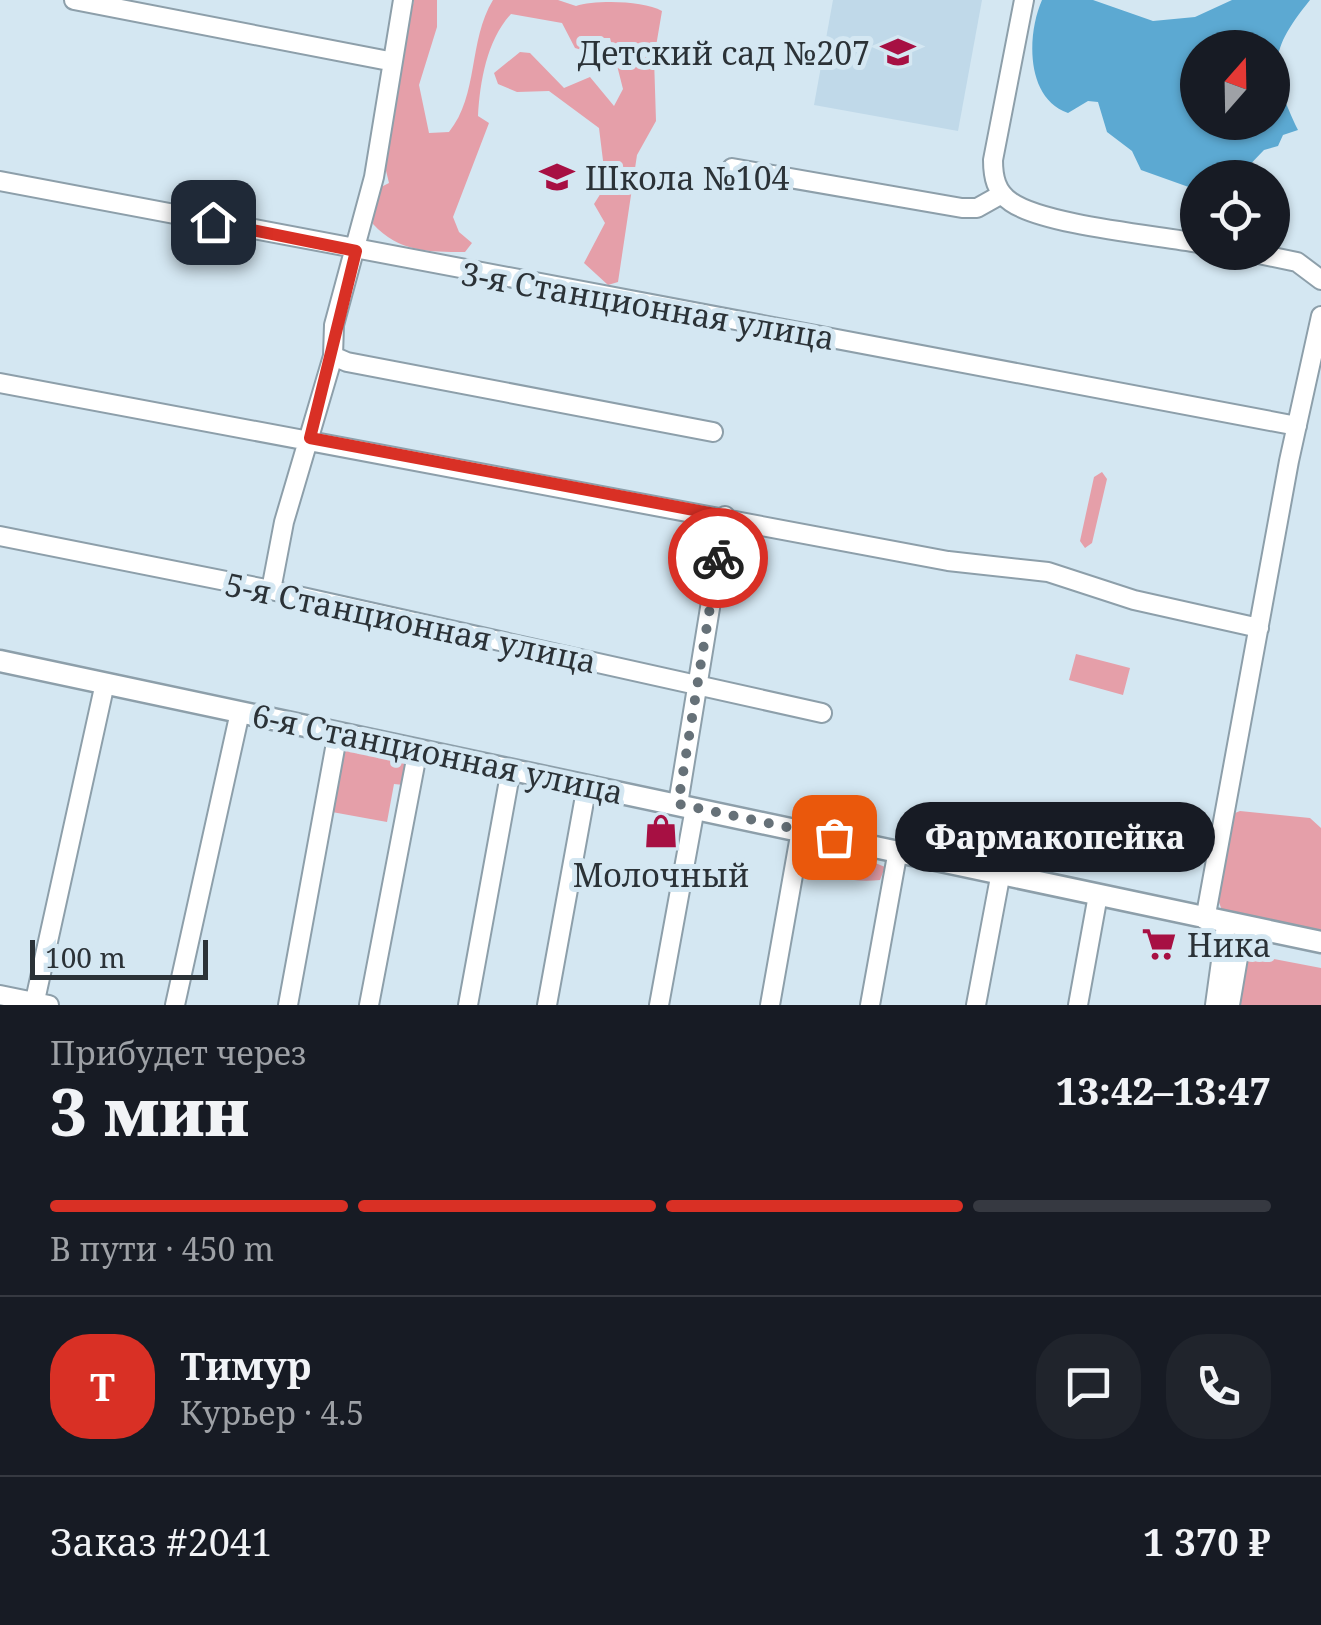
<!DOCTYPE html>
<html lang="ru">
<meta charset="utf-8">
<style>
body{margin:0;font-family:"Noto Serif",serif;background:#20242c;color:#f1f3f6;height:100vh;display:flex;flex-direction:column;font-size:38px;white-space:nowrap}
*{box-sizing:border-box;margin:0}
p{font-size:32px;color:#9ea1a6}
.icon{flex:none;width:55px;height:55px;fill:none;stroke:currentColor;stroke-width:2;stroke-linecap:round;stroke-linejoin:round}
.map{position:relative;height:1005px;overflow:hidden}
.details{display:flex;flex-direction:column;background:#171b24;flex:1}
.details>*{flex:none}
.needle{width:65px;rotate:20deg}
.controls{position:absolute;left:1180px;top:30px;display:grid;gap:20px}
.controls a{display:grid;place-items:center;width:110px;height:110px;border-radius:50%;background:#171b24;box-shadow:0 2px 8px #0004;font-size:50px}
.scale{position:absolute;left:30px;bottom:25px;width:178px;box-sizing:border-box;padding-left:10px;border:5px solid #2b3237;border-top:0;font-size:28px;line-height:35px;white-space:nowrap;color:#2b3237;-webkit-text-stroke:8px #d4e7f2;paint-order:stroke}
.pin{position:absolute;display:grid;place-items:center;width:85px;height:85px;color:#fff;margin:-42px;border-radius:20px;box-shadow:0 5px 15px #0006}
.courier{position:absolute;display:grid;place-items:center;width:100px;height:100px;margin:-50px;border:8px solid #d93025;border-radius:50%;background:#fff;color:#222;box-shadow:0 2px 12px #0007}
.bubble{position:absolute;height:70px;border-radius:35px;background:#171b24;box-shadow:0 2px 8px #0004;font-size:32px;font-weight:800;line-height:70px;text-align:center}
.head em{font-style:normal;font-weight:800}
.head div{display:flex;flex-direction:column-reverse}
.head{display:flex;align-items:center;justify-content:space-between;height:170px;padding:0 50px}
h1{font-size:65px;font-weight:800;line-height:75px}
.bar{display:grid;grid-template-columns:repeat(4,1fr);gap:15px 10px;align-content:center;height:120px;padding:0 50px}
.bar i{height:12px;border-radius:8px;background:#363941}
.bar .current{background:#d93025}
.bar p{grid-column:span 4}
.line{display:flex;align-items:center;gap:25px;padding:0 50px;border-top:2px solid #363941}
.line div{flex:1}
.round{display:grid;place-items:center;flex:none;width:105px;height:105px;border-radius:40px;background:#20242c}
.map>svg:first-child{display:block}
.built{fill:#c0d9e9}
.green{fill:#e59fa9}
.water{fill:#5ca9d2;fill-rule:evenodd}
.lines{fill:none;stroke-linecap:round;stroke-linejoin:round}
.minor-casing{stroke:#8d9faa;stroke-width:22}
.major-casing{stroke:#8d9faa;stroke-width:25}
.minor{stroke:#fff;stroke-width:18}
.major{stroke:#fff;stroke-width:20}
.done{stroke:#667178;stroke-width:10;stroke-dasharray:0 18}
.route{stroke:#d93025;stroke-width:12}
.labels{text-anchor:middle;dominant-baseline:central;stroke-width:10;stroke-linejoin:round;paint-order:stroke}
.poi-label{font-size:32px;fill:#2b3237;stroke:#d4e7f2;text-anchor:start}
.street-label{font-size:32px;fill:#2b3237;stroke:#d4e7f2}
</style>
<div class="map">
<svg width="1321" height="1005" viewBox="0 0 1321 1005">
<rect width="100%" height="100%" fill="#d4e7f2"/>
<path class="built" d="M 833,0 L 982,0 L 958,131 L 814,105 Z"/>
<path class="green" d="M 414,0 L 437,0 L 437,27 L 419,85 L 429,133 L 449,132 C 479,95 468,41 493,0 L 558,0 L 576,6 C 594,0 643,0 662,11 L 654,58 L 656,121 L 637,155 L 618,282 L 608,285 L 584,263 L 605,223 L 594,204 L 606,185 L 599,128 L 549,91 L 517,92 L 498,84 L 494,73 L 520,52 L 530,53 L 564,88 L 590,77 L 614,106 L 623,89 L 610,38 L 599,38 L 585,51 L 575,48 L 562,23 L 511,14 C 487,40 480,81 478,116 L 489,123 L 453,217 L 459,232 L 472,243 L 465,252 C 428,252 399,252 373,224 L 375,190 L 389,183 L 381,150 Z
M 1102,472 L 1107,479 L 1092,543 L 1085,548 L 1080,541 L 1094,477 Z
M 1076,654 L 1130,668 L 1123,695 L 1069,680 Z
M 337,748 L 409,761 L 404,785 L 394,784 L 387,822 L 332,812 Z
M 1240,811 L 1310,818 L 1321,828 L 1321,934 L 1223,913 L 1217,897 L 1230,815 Z
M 811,847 L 851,853 L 885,867 L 880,880 C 854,883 832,877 808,867 L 805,855 Z
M 1248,954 L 1321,968 L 1321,1005 L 1239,1005 Z"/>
<path class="water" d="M 1042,0 L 1093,0 L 1153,21 L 1195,17 L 1232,0 L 1310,0 C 1268,52 1269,69 1298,130 L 1283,135 L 1278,146 L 1264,150 L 1238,177 L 1198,178 L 1197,190 L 1141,170 L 1132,151 L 1107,132 L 1098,102 L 1088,101 L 1068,113 C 1025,98 1027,34 1042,0 ZM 1198,48 L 1272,48 L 1272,122 L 1198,122 Z"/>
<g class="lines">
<g class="minor-casing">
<path id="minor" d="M 74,0 L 389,61
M 1024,0 L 993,160 C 993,177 996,192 1011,202 C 1044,225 1154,235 1198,243
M 732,168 L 962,208 L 977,208 L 1002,194
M 0,181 L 1297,426
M 1249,252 L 1297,262 L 1321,280
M 333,356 L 347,362 L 713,432
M 0,383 L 948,561 L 1048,572 L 1134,600 L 1259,628
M 0,536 L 271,590 L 822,713
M 271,590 L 284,522 L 333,356 L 334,325 L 374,177 L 403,0
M 678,804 L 725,516
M 1205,920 L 1289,461 L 1321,316
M 0,995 L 49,1005
M 34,1005 L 105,683
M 175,1005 L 240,712
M 288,1005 L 338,732
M 369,1005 L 418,749
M 468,1005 L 511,769
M 547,1005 L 587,785
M 659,1005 L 695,808
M 770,1005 L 801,830
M 870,1005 L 898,850
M 976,1005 L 1001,872
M 1078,1005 L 1098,895
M 1215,1005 L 1226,925
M 1230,1005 L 1239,952"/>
</g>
<g class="major-casing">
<path id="major" d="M 0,661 L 1321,942"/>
</g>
<use href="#minor" class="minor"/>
<use href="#major" class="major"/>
</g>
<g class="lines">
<path class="done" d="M 718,558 L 678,804 L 834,837"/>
<path class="route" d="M 213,222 L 356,251 L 310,438 L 726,516 L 718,558"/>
</g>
<defs>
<g id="school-bare" transform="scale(2.7)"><path d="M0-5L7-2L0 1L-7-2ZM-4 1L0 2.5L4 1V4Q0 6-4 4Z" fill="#a71043" stroke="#d4e7f2" stroke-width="2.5" paint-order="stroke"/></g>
<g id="shop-bare" transform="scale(2.7)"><path d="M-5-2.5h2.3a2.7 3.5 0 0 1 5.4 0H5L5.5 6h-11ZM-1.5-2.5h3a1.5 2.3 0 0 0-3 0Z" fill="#a71043" stroke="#d4e7f2" stroke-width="2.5" paint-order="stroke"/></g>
<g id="supermarket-bare" transform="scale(2.7)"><path d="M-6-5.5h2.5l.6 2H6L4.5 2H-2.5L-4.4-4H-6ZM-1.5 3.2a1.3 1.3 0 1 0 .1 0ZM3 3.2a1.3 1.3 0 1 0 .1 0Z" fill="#a71043" stroke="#d4e7f2" stroke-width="2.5" paint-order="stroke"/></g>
</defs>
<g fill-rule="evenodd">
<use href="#school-bare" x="898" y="52"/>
<use href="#school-bare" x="557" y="177"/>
<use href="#shop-bare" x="661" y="831"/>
<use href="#supermarket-bare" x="1159" y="944"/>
</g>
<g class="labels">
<g class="poi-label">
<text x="870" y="52" text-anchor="end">Детский сад №207</text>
<text x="585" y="177">Школа №104</text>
<text x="661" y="874" text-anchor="middle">Молочный</text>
<text x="1187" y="944">Ника</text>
</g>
<g class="street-label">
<text transform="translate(648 305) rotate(10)">3-я Станционная улица</text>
<text transform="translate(411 622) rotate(12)">5-я Станционная улица</text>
<text transform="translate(438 753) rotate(12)">6-я Станционная улица</text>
</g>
</g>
</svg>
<div class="controls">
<a><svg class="needle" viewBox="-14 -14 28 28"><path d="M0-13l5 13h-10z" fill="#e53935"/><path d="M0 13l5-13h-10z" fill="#9ea1a6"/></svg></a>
<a><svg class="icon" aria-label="locate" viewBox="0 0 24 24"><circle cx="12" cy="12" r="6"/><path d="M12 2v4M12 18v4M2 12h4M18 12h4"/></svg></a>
</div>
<div class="scale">100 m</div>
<div class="pin" style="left:834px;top:837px;background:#ea580c"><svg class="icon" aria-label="bag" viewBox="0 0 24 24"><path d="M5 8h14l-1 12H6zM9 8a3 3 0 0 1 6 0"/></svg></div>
<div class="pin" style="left:213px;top:222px;background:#1f2937"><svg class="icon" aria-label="home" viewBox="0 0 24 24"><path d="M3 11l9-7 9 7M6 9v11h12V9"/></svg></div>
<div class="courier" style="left:718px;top:558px"><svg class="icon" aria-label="bike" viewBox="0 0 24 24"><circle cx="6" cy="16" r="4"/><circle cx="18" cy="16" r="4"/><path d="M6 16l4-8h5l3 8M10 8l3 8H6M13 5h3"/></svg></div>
<div class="bubble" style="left:895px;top:802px;width:320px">Фармакопейка</div>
</div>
<section class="details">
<div class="head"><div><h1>3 мин</h1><p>Прибудет через</p></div><em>13:42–13:47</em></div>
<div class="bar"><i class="current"></i><i class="current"></i><i class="current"></i><i></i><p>В пути · 450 m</p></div>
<div class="line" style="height:180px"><b class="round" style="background:#d93025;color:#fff">Т</b><div><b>Тимур</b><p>Курьер · 4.5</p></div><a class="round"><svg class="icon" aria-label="chat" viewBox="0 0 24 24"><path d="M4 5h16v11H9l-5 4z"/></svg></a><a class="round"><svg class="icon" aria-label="phone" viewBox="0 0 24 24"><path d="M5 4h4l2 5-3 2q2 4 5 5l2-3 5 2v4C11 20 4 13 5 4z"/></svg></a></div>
<div class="line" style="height:130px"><div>Заказ #2041</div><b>1 370 ₽</b></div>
</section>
